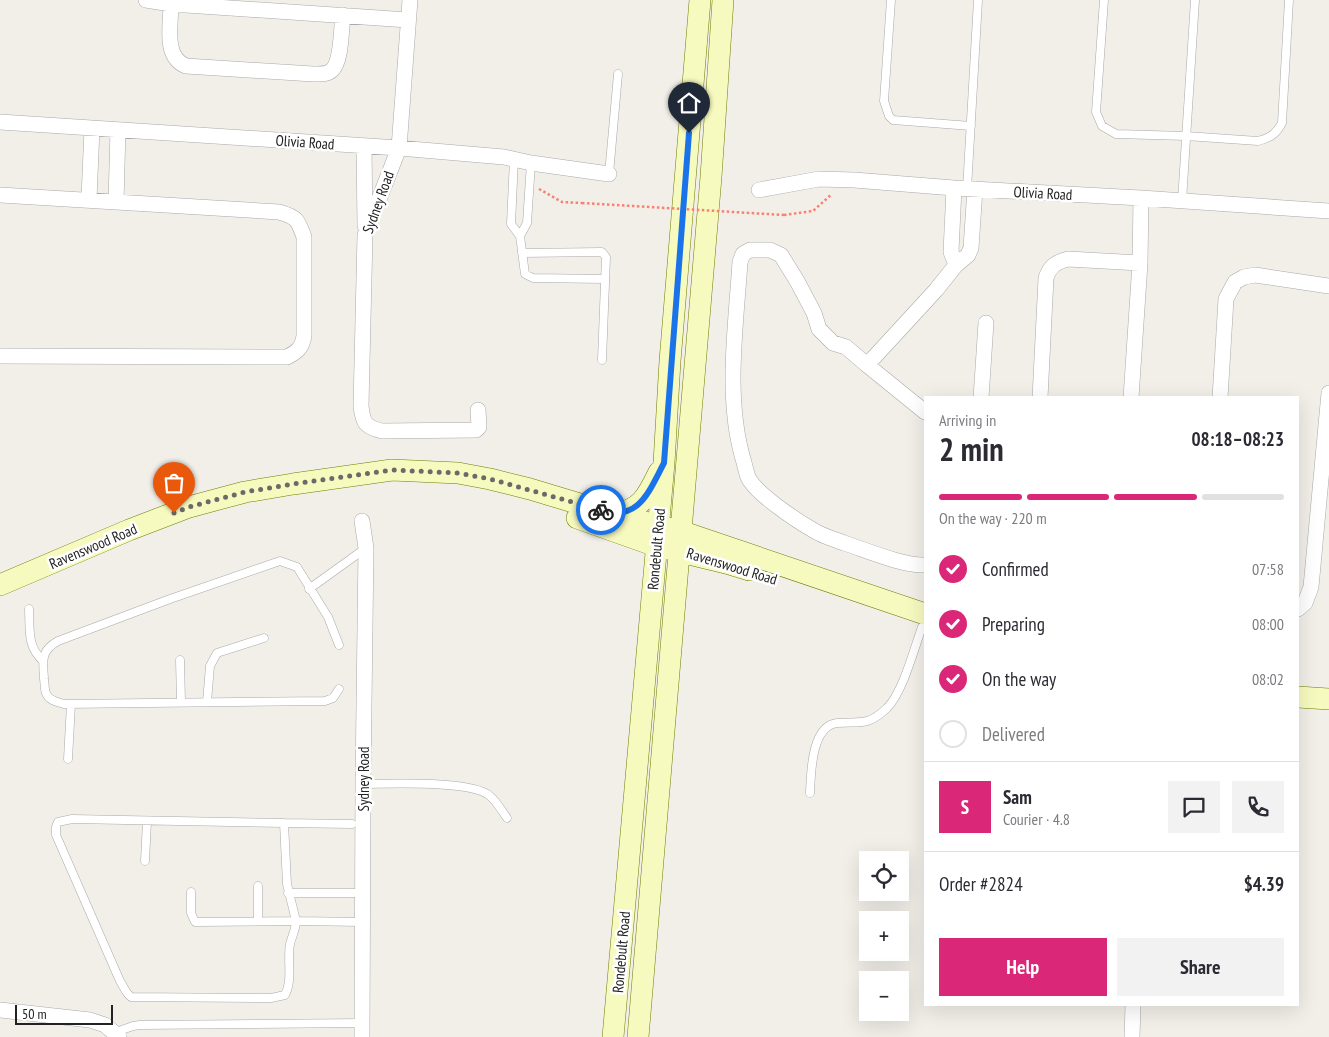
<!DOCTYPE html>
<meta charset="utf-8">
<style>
body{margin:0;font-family:"PT Sans Narrow",sans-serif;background:#f2f2f3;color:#2b2b33;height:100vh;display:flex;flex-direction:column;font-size:19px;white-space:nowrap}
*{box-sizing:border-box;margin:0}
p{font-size:16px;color:#7c7c81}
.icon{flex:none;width:28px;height:28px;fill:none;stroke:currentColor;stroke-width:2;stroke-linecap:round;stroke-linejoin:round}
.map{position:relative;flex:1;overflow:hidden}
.sheet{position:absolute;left:924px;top:396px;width:375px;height:610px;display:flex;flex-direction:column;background:#fff;border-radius:0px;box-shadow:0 5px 20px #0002}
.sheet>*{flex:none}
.controls{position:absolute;left:859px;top:851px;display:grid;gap:10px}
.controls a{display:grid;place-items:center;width:50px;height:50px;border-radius:0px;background:#fff;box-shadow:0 5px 20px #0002;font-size:25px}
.scale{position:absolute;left:15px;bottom:12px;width:98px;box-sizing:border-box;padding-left:5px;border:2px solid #222;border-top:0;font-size:14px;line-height:18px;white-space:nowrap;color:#222;-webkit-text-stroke:4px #fff;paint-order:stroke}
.pin{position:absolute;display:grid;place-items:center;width:42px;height:42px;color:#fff;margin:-51px -21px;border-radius:50% 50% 50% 0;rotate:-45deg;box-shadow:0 0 5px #0007}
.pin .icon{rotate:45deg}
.courier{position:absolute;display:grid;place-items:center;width:50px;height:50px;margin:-25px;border:4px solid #1a73e8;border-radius:50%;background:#fff;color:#222;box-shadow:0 1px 6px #0007}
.summary em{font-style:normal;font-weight:600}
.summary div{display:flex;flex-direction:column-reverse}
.summary{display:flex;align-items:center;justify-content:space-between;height:85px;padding:0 15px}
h1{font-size:32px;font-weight:600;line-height:38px}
.bar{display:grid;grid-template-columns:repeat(4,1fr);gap:8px 5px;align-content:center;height:60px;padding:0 15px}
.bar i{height:6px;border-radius:4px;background:#e1e1e2}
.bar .selected{background:#db2777}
.bar p{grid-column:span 4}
.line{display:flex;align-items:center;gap:12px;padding:0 15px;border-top:1px solid #e1e1e2}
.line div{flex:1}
.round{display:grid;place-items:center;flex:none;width:52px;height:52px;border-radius:0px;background:#f2f2f3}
ol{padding:0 15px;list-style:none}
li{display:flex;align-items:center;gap:15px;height:55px}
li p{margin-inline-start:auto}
li .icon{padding:5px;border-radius:50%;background:#db2777;color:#fff;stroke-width:4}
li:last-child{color:#7c7c81}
li i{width:28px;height:28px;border:2px solid #e1e1e2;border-radius:50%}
.cta{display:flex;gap:10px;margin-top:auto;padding:10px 15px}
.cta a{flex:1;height:58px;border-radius:0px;background:#db2777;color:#fff;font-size:20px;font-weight:600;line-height:58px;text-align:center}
.cta a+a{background:#f2f2f3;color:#2b2b33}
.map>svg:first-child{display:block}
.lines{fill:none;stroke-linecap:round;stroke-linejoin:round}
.lane-casing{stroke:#a9a9a9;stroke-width:9}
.street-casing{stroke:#a9a9a9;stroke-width:16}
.secondary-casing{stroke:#707d05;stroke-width:22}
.path{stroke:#fa8072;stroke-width:2.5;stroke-dasharray:2.5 2.5;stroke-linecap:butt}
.lane{stroke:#fff;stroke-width:8}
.street{stroke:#fff;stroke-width:15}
.secondary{stroke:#f7fabf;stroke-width:21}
.path-bridge{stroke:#fa8072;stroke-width:2.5;stroke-dasharray:2.5 2.5;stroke-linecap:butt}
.done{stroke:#6b6a68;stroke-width:5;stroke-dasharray:0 9}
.route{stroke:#1a73e8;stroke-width:6}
.labels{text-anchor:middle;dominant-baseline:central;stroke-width:5;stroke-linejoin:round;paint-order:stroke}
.street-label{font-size:15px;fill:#222;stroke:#fff}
</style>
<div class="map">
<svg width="1329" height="1037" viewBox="0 0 1329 1037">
<rect width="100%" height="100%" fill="#f2efe9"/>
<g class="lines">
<g class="lane-casing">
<path id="lane" d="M 891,0 L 884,101 L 889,116 L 893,120 L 971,126
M 1104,0 L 1096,112 L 1102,126 L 1116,134 L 1186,136 L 1258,141 C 1270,138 1276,134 1282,123 L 1289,0
M 514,159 L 511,224 L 520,236 L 527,223 L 531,163
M 609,174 L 618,74
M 967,189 L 978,0
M 1182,201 L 1195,0
M 520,236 L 525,274 L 533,278 L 605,279
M 522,253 L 602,252 L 606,257 L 602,360
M 309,589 L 366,548
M 29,609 C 30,631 27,646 43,661
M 339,645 L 328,617 L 297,567 L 280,561 L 170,599 L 58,641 C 40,651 43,661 44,679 C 45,684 44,691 47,695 C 50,701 58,702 64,704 L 325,701 L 333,698 L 339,689
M 180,660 L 181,702
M 207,702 L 210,666 L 217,653 L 264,638
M 68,759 L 71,704
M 363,784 C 389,784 472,780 490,796 C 497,802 502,811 507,818
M 810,793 C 811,774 811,726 837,723 C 860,721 867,727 887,708 C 903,692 914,649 922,627
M 352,824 L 284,823 L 287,884 L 296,921 L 363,922
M 145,861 L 147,821
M 258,886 L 258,921
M 191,892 L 191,913 L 195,922 L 296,921 C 296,929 292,936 290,944 C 287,961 293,980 285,995 L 271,998 L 131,997 L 127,993 L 120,981 L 56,835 L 56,827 L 58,822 L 72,819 L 284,823
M 288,893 L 363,893
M 116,1032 L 133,1026 L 140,1025 L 362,1023"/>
</g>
<g class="street-casing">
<path id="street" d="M 146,0 L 171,4 L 408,20
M 410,0 L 399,148 L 365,235 L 361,406 C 363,423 365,427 382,431 L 476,430 L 479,427 L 478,410
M 171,4 C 171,24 163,57 186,66 L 313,74 C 319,74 327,75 332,70 C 342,61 341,28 343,15
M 0,122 L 399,148 L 504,157 L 531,163 L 609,174
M 364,146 L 365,226
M 954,188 L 951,252 L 956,265
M 759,190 L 819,179 L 854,180 L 954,188 L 1141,198 L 1329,211
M 0,195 L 279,212 C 297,217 298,220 304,237 L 304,336 C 302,348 297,352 287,357 L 0,356
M 89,199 L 92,128
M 116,202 L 118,130
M 867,365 L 925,412
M 981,398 L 986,323
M 1040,398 L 1046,278 C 1050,266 1056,262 1068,259 L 1140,263
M 1131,398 L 1140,263 L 1141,198
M 1220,398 L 1226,299 L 1235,282 L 1244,277 L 1255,275 L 1329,286
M 362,521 L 366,548 L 363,784 L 362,1037
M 925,565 C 903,566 866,550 844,543 C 834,539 822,536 813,530 C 797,521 755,493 748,477 C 746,472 745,465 743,459 C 725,397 736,326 740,262 L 743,254 L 750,250 L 770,250 L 781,255 L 797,281 L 814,313 L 819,329 L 833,343 L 846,347 L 867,365 L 936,290 L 956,265 L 968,255 L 971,248 L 975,189
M 1298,609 L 1305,603 L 1311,587 L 1329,393
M 0,1010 L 90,1020 L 105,1025 L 119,1037
M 1132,1037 L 1133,1005"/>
</g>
<g class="secondary-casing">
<path id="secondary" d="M 613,514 C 641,511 648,495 659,472
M 577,518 L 656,546 L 726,563 L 749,570
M 0,585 L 129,530 L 189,507 L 245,492 L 293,484 L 392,470 L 458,473 L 490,479 L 530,489 L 613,514 L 680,531 L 925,614
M 1298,697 L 1329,699
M 613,1037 L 664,463 L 670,361 L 700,0
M 638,1037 L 711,177 L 723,0"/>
</g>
<path class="path" d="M 539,189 L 562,202 L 582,203
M 784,215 L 813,211 L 832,194"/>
<use href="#lane" class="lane"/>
<use href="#street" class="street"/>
<use href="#secondary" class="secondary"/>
<path class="path-bridge" d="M 582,203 L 784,215"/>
</g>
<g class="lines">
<path class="done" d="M 174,513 L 189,507 L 245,492 L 293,484 L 392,470 L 458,473 L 490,479 L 601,510"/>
<path class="route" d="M 601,510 C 639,522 649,491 664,463 L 689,133"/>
</g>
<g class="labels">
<g class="street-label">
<text transform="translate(305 142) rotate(4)">Olivia Road</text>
<text transform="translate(1043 193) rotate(3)">Olivia Road</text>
<text transform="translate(378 202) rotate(-70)">Sydney Road</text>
<text transform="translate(93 546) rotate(-23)">Ravenswood Road</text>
<text transform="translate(656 549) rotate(-85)">Rondebult Road</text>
<text transform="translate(732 566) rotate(17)">Ravenswood Road</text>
<text transform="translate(363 779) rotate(-90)">Sydney Road</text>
<text transform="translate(621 952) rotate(-85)">Rondebult Road</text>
</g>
</g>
</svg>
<div class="controls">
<a><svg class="icon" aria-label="locate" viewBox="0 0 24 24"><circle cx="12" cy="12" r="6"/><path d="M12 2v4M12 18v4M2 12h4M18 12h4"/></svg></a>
<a>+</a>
<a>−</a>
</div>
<div class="scale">50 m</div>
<div class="pin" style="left:174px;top:513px;background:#ea580c"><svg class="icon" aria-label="bag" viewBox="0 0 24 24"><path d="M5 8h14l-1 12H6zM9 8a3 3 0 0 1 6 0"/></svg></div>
<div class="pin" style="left:689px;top:133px;background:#1f2937"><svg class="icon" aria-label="home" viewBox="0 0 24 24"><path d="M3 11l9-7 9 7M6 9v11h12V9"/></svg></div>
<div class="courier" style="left:601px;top:510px"><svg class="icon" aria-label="bike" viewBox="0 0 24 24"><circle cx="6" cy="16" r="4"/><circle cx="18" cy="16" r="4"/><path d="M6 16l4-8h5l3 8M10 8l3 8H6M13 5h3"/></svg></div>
<section class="sheet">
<div class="summary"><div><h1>2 min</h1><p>Arriving in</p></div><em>08:18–08:23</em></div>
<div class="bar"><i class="selected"></i><i class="selected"></i><i class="selected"></i><i></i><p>On the way · 220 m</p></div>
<ol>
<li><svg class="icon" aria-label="check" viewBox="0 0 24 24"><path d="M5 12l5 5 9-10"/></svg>Confirmed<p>07:58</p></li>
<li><svg class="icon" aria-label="check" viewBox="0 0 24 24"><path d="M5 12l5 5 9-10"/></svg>Preparing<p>08:00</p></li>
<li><svg class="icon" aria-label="check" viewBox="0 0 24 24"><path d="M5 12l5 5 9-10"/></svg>On the way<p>08:02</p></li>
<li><i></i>Delivered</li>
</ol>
<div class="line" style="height:90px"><b class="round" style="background:#db2777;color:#fff">S</b><div><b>Sam</b><p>Courier · 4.8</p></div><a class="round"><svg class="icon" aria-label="chat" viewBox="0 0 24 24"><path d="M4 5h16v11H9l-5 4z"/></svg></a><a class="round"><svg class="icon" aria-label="phone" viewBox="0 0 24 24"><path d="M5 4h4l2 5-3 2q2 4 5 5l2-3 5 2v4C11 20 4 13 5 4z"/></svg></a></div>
<div class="line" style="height:65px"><div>Order #2824</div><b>$4.39</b></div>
<div class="cta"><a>Help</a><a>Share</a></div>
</section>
</div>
